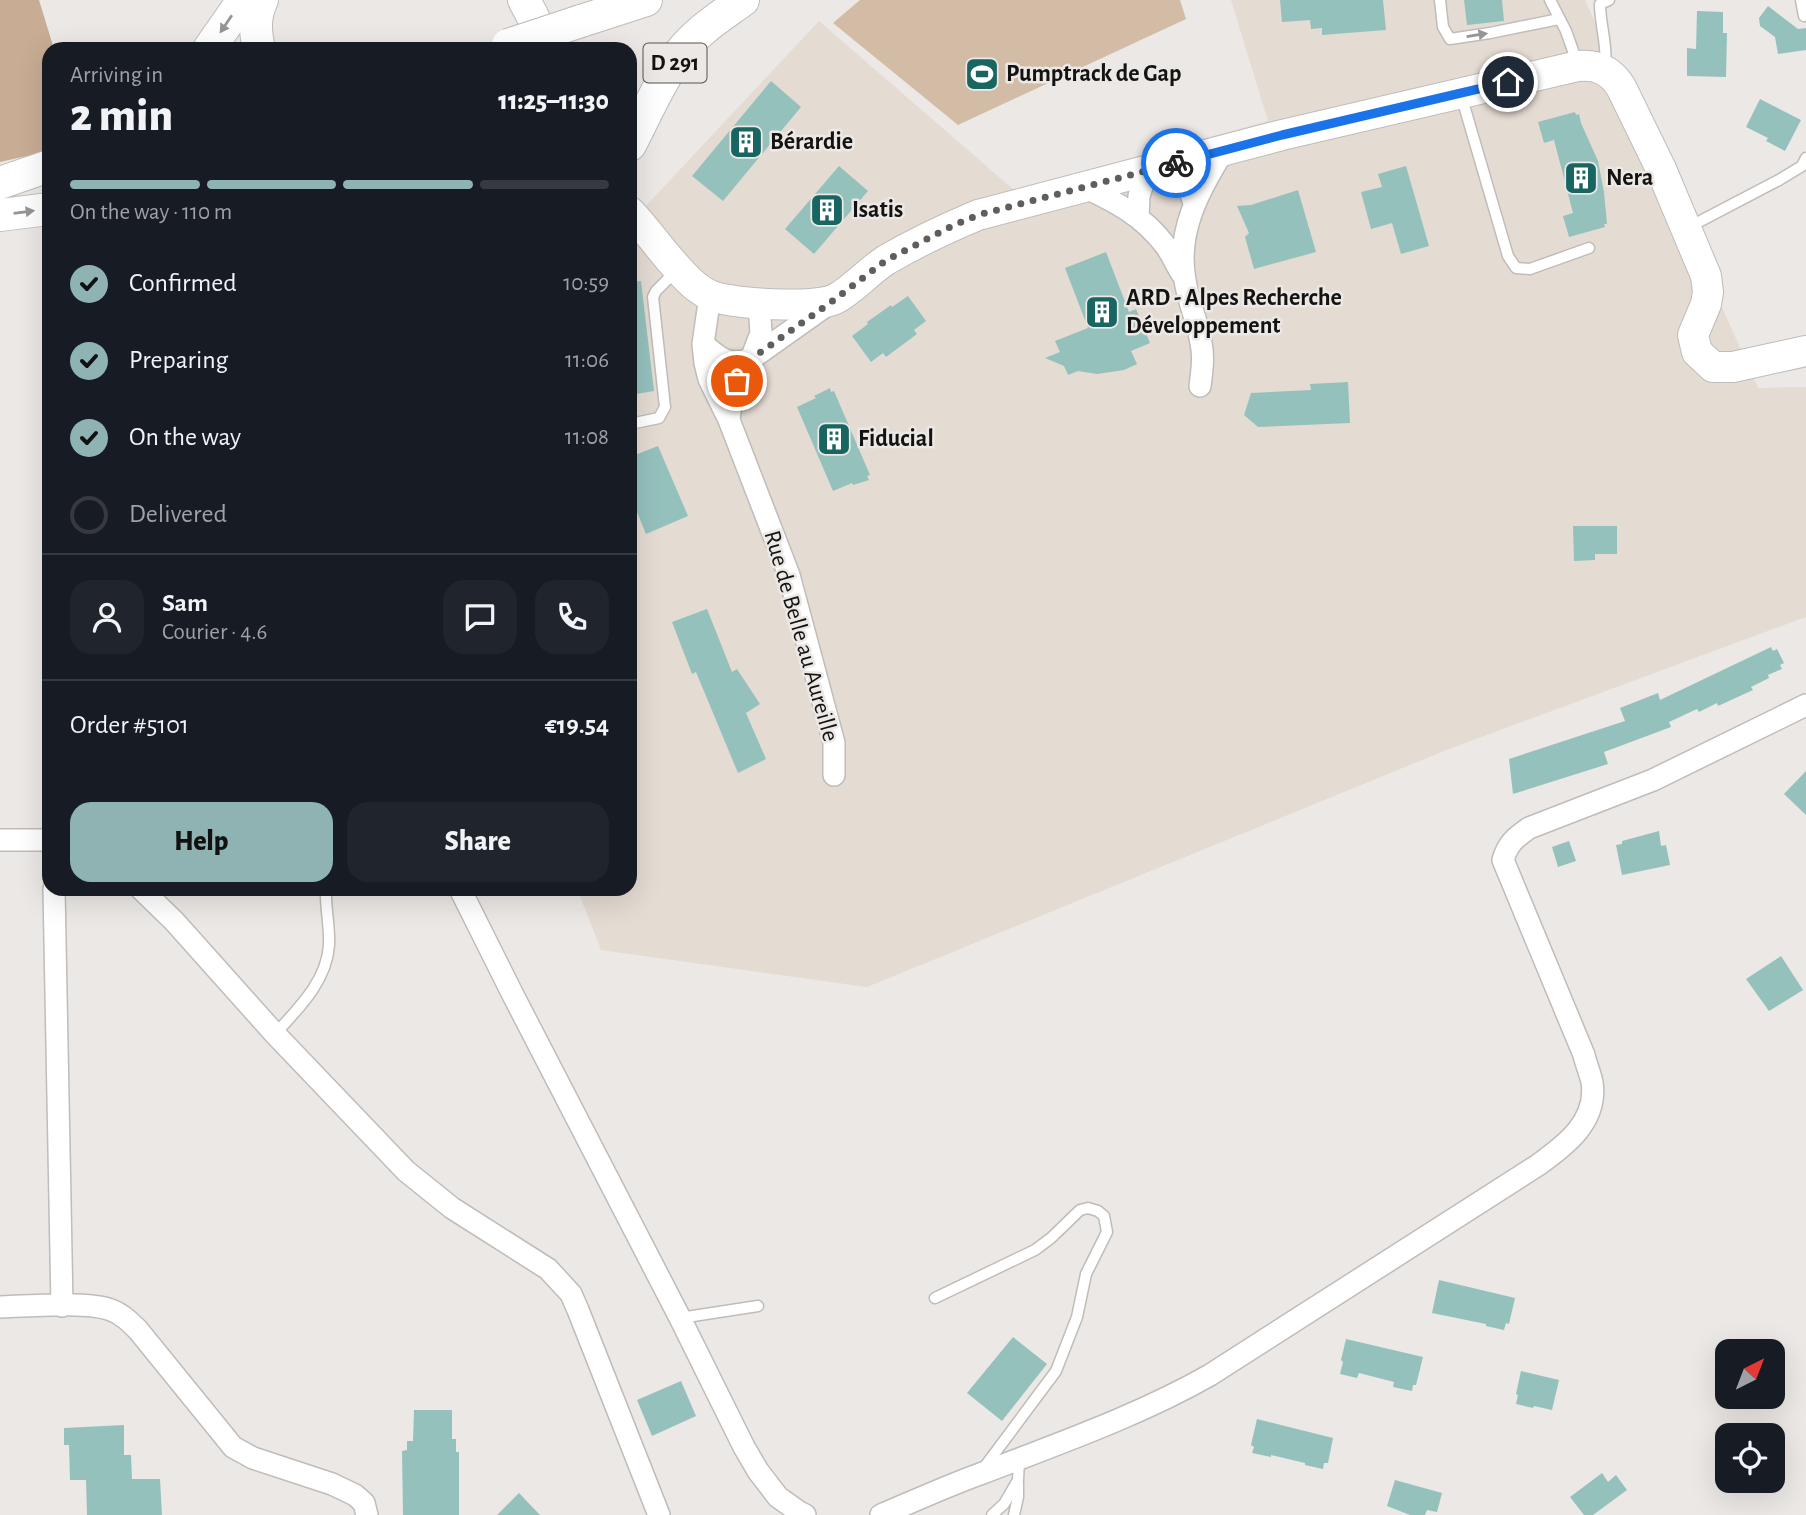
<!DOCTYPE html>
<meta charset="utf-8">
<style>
body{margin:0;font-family:"Alegreya Sans",sans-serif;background:#20242c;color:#f1f3f6;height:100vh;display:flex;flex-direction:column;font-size:26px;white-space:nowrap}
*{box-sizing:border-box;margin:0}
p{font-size:23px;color:#9ea1a6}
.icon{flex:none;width:38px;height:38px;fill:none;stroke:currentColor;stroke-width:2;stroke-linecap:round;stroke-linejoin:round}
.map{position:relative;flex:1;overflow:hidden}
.drawer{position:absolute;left:42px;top:42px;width:595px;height:854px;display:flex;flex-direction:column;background:#171b24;border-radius:21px;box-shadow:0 7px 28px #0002}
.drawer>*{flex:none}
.needle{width:46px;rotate:42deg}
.buttons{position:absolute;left:1715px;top:1339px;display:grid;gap:14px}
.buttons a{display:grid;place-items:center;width:70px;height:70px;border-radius:14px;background:#171b24;box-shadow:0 7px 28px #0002;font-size:35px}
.pin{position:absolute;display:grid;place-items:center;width:60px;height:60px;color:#fff;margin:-30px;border:4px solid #fff;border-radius:50%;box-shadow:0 2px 7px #0007}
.courier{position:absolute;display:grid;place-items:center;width:70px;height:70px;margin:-35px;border:5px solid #1a73e8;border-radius:50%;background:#fff;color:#222;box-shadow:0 2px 9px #0007}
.head em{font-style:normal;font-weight:800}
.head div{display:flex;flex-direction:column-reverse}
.head{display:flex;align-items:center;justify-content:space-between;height:119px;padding:0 28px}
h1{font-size:46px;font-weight:800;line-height:52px}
.bar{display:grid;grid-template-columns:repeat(4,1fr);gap:10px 7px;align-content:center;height:84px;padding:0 28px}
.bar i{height:9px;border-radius:5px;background:#363941}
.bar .active{background:#8fb3b3}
.bar p{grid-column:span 4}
.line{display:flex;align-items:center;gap:18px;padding:0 28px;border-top:2px solid #363941}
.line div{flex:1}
.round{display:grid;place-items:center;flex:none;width:74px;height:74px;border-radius:21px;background:#20242c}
ol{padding:0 28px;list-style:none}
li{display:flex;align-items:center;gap:21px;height:77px}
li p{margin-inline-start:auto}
li .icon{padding:7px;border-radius:50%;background:#8fb3b3;color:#111;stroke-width:4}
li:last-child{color:#9ea1a6}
li i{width:38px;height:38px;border:4px solid #363941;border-radius:50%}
.cta{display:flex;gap:14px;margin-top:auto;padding:14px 28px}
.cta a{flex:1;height:80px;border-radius:21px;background:#8fb3b3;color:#111;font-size:28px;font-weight:800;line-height:80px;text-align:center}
.cta a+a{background:#20242c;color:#f1f3f6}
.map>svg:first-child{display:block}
.built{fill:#e4dbd3}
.green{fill:#d2bca6}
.forest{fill:#c8ad94}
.building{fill:#95c1bd}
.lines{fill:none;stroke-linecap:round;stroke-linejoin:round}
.lane-casing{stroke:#bfbcb9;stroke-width:13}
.street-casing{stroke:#bfbcb9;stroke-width:24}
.secondary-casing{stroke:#bfbcb9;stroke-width:32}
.primary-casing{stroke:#bfbcb9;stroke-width:34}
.lane{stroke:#fff;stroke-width:10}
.street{stroke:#fff;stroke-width:21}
.secondary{stroke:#fff;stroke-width:30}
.primary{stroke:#fff;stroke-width:32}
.primary-bridge-casing{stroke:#bfbcb9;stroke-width:34;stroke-linecap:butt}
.primary-bridge{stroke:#fff;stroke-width:32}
.oneway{fill:#959594}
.done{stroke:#5f5e5c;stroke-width:7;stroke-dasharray:0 12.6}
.route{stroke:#1a73e8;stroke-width:9}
.labels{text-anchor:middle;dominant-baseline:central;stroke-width:5;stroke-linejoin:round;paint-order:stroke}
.shield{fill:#ebe8e5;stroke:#545351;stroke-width:2}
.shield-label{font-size:23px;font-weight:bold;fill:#141312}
.poi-label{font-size:24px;font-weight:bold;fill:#141312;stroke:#ebe8e5;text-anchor:start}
.street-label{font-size:24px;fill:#141312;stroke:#ebe8e5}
</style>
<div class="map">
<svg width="1806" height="1515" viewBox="0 0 1806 1515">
<rect width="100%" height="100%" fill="#ebe8e5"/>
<path class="built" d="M 1231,0 L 1585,0 L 1758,388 L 1806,387 L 1806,617 L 1449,749 L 867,987 L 601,950 L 577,889 L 630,889 L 630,223 L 819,21 L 1014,190 L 1268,121 Z"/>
<path class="green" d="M 860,0 L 1180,0 L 1186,19 L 958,125 L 833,23 Z"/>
<path class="forest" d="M 0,0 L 39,0 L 54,49 L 49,49 L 49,151 L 0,162 Z"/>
<path class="building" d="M 1280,0 L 1383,0 L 1386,30 L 1322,35 L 1322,28 L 1311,29 L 1310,20 L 1282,22 Z
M 1464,0 L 1502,0 L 1504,21 L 1467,25 Z
M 1768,6 L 1798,29 L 1806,28 L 1806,50 L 1778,54 L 1775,37 L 1760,26 L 1759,18 Z
M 1697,11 L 1723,12 L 1723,33 L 1727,33 L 1726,77 L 1687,76 L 1687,48 L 1696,49 Z
M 771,81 L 801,107 L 723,201 L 692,176 Z
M 1760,99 L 1801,120 L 1785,151 L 1766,141 L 1768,138 L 1746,127 Z
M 1575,112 L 1576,115 L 1579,114 L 1581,123 L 1598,161 L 1604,192 L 1607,224 L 1604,224 L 1605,227 L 1569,237 L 1563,216 L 1573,213 L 1554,140 L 1544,143 L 1538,122 Z
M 839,166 L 868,191 L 814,254 L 785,229 Z
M 1406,166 L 1429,246 L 1401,254 L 1392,223 L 1371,229 L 1361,192 L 1382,187 L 1378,174 Z
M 1298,190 L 1316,252 L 1254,269 L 1245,237 L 1249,233 L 1237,206 L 1251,205 Z
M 1106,252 L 1129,312 L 1136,309 L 1150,343 L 1131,351 L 1137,364 L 1124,370 L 1097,374 L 1078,371 L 1068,375 L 1064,366 L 1045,358 L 1060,352 L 1055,341 L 1088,328 L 1065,268 Z
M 641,281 L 654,391 L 630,395 L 630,282 Z
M 908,296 L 926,321 L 914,330 L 917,334 L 886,357 L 883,353 L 871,362 L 852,336 L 868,324 L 867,322 L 891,305 L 892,307 Z
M 1348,382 L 1350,423 L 1258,427 L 1244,415 L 1251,393 L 1311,390 L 1310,384 Z
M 830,388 L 831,392 L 834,391 L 870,475 L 867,476 L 869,480 L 853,485 L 852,483 L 833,491 L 797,407 L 816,398 L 814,396 Z
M 658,446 L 688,516 L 646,534 L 630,495 L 630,457 Z
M 1573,526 L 1617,526 L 1617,554 L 1595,554 L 1595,560 L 1574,561 Z
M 707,609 L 732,672 L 737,669 L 760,704 L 746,713 L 766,759 L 738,773 L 696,672 L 692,674 L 672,622 Z
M 1771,647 L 1773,651 L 1777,649 L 1784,663 L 1780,665 L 1782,669 L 1768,675 L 1769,678 L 1751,687 L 1753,690 L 1718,706 L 1717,703 L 1699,712 L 1697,709 L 1669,722 L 1671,727 L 1604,752 L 1608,764 L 1513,794 L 1509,759 L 1625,721 L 1620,708 L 1658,693 L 1660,700 Z
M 1806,771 L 1806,815 L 1784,794 Z
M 1659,831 L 1661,846 L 1666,845 L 1670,865 L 1622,875 L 1616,845 L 1622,844 L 1622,841 Z
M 1569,841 L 1576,861 L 1558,867 L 1552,847 Z
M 1781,956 L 1803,990 L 1769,1011 L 1746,979 Z
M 1439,1280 L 1515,1298 L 1509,1324 L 1506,1323 L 1504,1330 L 1486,1326 L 1486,1324 L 1432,1313 Z
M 1013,1337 L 1047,1364 L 1002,1421 L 967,1393 Z
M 1346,1339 L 1423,1357 L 1416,1385 L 1413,1385 L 1412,1391 L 1393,1387 L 1394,1382 L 1359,1373 L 1357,1378 L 1340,1374 L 1343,1362 L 1341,1360 Z
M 1521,1371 L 1559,1380 L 1552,1410 L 1534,1406 L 1533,1408 L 1516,1404 L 1518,1395 L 1516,1394 Z
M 681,1381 L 696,1416 L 652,1436 L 637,1400 Z
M 414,1410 L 452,1410 L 452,1439 L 456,1439 L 456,1452 L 459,1452 L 459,1515 L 403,1515 L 402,1451 L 407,1450 L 407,1441 L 413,1441 Z
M 1257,1419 L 1333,1438 L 1328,1463 L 1324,1463 L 1323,1469 L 1305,1465 L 1305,1463 L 1271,1455 L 1271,1457 L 1252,1453 L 1254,1447 L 1251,1445 Z
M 124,1425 L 124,1455 L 131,1455 L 132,1479 L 160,1479 L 162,1515 L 87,1515 L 86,1480 L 70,1480 L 69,1445 L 64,1445 L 64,1428 Z
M 1602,1473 L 1608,1482 L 1616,1475 L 1627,1490 L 1593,1515 L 1584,1515 L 1570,1497 Z
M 1395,1480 L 1442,1493 L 1437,1512 L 1427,1510 L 1425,1515 L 1410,1515 L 1387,1506 Z
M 519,1493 L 540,1515 L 497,1515 Z"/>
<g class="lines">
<g class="lane-casing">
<path id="lane" d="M 1440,0 L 1443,27 L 1450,39 L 1490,33 L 1559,19
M 1550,0 L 1566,31 L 1578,65
M 1801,0 L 1804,16
M 1605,67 C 1608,46 1600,26 1600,4 L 1609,0
M 1461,95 L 1508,256 L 1516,268 L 1530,269 L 1589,248
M 1689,227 L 1779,180 L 1802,166 L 1806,158
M 630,424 L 659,418 L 665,407 L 653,297 L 656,291 L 677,270
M 275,1034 C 298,1009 327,981 329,945 C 330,926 325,907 326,889
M 935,1298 L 1035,1250 L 1051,1238 L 1080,1210 L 1088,1208 L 1098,1211 L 1104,1216 L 1107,1232 L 1086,1274 L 1077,1317 L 1056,1371 L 983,1469
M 680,1318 L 758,1306
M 992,1515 L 1004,1504 L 1018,1480 L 1019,1460
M 1014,1515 L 1018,1497 L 1018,1483"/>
</g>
<g class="street-casing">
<path id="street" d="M 1180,162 L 1194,203
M 1084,187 C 1116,202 1143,216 1165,245 C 1172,254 1176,265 1182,274
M 1138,217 L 1139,196 L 1147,171
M 710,296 L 703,344 L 705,363 L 709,379 L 729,420 L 789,575 L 834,743 L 834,775
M 703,344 C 720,358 728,367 751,359
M 751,359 L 761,333 L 759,303
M 1200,386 C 1202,371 1204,357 1201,343 C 1198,322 1188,302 1185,280 C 1176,232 1199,190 1224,150
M 729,420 L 732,395 L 737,381 L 751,359 L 830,303
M 0,840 L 49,840
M 54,889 L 62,1306
M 141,889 L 174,921 L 275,1034 L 406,1171 L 452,1208 L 548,1269 L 571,1294 L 578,1310 L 659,1515
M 460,889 L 513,995 L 680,1318 L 744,1447 L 758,1471 L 778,1497 L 799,1512 L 805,1515
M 0,1307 C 27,1306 89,1301 111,1310 C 122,1314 130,1322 138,1330 L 233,1447 L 253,1458 L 332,1484 L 355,1495 L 364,1503 L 367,1515
M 881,1515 C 914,1501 947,1486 980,1474 C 1057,1444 1138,1416 1210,1375 L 1538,1165 C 1566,1145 1598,1121 1592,1082 C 1590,1073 1586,1064 1584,1055 L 1503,860 C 1508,843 1515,838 1529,828 L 1653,780 L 1806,705"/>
</g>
<g class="secondary-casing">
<path id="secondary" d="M 630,212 C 652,235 670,264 694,285 C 699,289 706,294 712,296 C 733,304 816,309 835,299 C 851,291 869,271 886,260 C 915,243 947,228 978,215 L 1282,135 L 1578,66 C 1598,64 1611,71 1621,87 L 1661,169 L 1706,276 L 1708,292 L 1706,304 L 1693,335 L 1697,352 L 1713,367 L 1733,367 L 1806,351"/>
</g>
<g class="primary-casing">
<path id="primary" d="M 524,0 L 533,17 L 545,49
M 581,21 L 646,0
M 209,49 L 239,6 L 245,0
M 259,49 C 255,31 254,17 262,0
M 630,145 C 646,114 660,81 680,53 C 697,31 721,16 743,0
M 0,183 L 49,166
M 0,215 L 49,209"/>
</g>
<use href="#lane" class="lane"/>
<use href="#street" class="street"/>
<use href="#secondary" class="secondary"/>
<use href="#primary" class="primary"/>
<g class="primary-bridge-casing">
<path id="primary-bridge" d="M 508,45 L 581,21"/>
</g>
<use href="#primary-bridge" class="primary-bridge"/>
</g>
<defs><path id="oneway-solid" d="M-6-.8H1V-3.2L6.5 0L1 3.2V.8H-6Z" transform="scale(1.75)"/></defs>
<g class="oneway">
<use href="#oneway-solid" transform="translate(226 24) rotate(124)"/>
<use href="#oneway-solid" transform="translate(1477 35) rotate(-9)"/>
<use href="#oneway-solid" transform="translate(24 212) rotate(-7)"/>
</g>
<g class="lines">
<path class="done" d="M 737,381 L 751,359 L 834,300 L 885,261 L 952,226 L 978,215 L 1176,163"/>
<path class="route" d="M 1176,163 L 1282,135 L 1508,82"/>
</g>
<defs>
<g id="stadium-square" transform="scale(1.75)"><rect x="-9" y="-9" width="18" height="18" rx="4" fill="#186561" stroke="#ebe8e5"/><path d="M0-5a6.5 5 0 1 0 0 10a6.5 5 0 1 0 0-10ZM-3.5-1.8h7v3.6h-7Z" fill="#fff"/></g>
<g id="building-square" transform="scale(1.75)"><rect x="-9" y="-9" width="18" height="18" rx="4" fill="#186561" stroke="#ebe8e5"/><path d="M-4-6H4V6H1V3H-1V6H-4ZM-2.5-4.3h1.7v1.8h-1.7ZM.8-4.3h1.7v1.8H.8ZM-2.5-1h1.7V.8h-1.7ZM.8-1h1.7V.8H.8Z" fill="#fff"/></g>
</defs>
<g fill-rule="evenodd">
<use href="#stadium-square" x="982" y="74"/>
<use href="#building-square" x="746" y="142"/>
<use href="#building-square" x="1581" y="178"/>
<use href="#building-square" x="827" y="210"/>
<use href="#building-square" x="1102" y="312"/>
<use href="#building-square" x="834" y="439"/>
</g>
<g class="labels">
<rect class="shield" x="643.5" y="43.5" width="63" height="39" rx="5"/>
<g class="shield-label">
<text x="675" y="63">D 291</text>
</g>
<g class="poi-label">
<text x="1006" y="74">Pumptrack de Gap</text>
<text x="770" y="142">Bérardie</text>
<text x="1606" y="178">Nera</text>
<text x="852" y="210">Isatis</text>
<text x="1126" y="298">ARD - Alpes Recherche<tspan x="1126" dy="28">Développement</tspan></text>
<text x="858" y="439">Fiducial</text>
</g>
<g class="street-label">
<text transform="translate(801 636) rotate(74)">Rue de Belle au Aureille</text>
</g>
</g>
</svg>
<div class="buttons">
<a><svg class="needle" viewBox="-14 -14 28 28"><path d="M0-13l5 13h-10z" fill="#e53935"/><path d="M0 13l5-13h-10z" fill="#9ea1a6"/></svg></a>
<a><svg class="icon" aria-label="locate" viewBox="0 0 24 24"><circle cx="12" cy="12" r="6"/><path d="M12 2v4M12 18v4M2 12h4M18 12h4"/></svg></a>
</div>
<div class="pin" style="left:737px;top:381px;background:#ea580c"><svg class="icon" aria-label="bag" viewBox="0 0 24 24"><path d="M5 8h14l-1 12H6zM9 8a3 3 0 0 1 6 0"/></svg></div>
<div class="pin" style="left:1508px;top:82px;background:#1f2937"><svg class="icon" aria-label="home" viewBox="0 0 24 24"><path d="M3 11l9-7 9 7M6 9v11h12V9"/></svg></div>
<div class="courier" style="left:1176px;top:163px"><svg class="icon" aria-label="bike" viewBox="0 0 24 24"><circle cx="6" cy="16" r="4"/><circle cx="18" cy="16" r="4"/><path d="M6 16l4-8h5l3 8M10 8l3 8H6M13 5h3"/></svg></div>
<section class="drawer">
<div class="head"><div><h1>2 min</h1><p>Arriving in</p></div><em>11:25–11:30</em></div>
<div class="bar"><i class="active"></i><i class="active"></i><i class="active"></i><i></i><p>On the way · 110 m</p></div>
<ol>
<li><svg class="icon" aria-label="check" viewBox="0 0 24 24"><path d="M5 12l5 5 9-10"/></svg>Confirmed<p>10:59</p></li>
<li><svg class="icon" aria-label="check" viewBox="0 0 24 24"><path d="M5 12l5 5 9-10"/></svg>Preparing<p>11:06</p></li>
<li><svg class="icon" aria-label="check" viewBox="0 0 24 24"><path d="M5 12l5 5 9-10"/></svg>On the way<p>11:08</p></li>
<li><i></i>Delivered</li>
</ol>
<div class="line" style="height:126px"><a class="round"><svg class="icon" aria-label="person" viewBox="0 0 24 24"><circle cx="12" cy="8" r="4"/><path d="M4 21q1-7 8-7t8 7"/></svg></a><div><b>Sam</b><p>Courier · 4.6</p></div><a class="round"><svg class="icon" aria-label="chat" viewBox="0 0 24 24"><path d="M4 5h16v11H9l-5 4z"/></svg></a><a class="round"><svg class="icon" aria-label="phone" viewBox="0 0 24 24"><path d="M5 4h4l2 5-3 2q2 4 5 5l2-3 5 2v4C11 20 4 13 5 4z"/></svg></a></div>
<div class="line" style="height:91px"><div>Order #5101</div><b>€19.54</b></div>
<div class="cta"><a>Help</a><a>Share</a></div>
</section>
</div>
